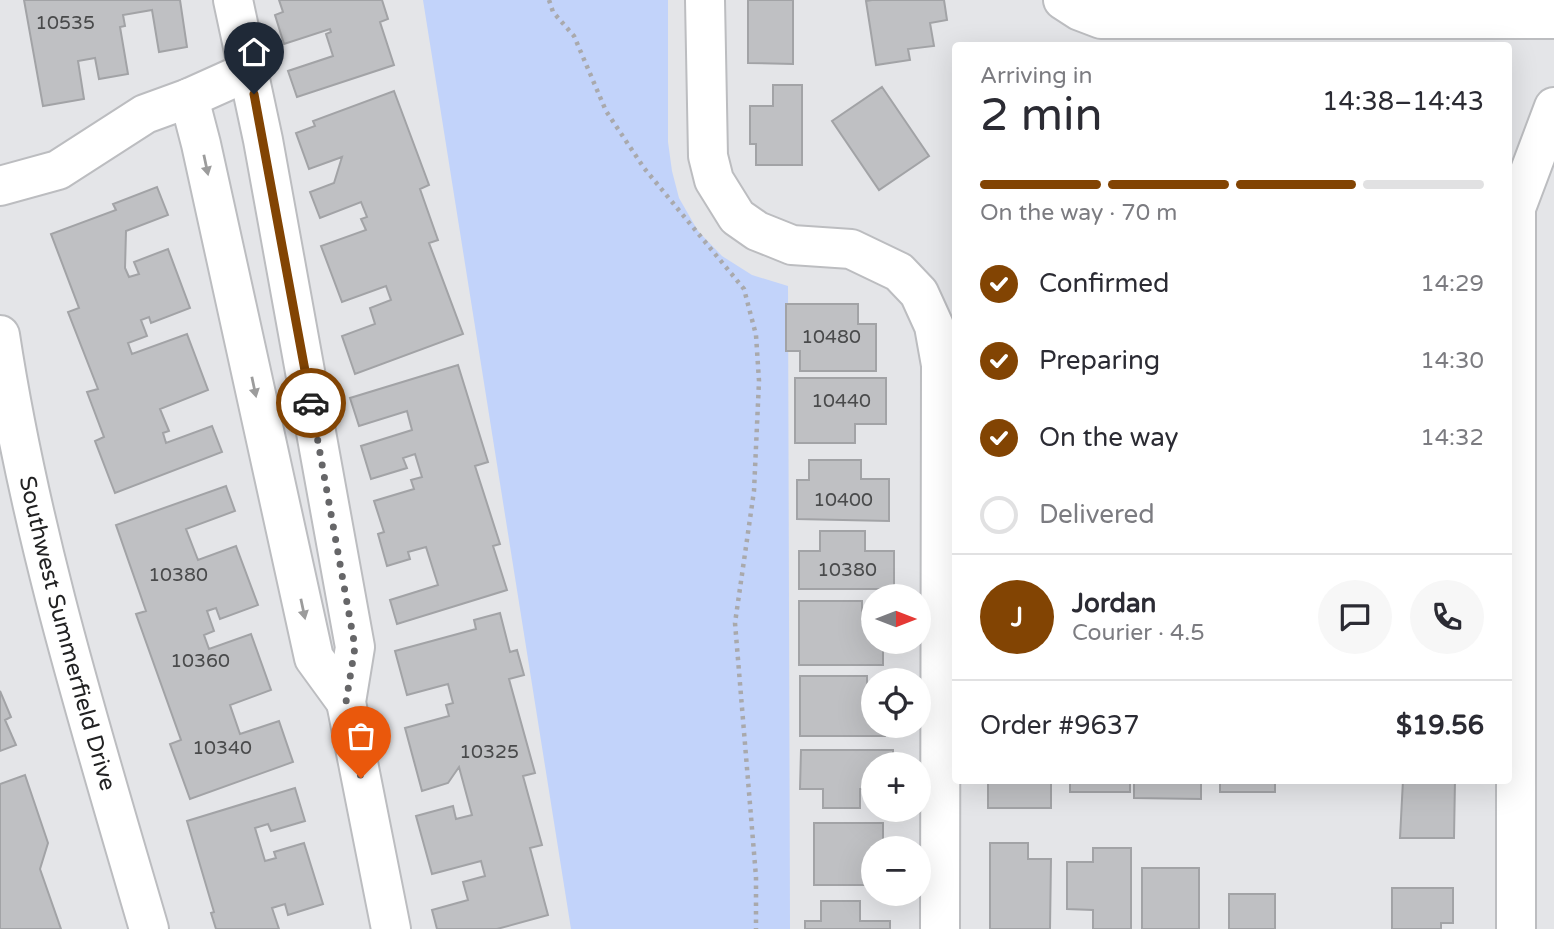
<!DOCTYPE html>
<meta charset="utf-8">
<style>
body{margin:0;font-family:"Varela Round",sans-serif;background:#f7f7f7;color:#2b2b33;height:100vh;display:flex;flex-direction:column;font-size:26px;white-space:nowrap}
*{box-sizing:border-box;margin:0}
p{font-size:23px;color:#7c7c81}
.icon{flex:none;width:38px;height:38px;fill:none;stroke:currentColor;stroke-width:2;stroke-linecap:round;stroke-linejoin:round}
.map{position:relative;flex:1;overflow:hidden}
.details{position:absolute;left:952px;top:42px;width:560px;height:742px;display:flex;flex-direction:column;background:#fff;border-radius:7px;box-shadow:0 7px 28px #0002}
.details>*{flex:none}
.needle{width:46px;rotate:90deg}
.tools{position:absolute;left:861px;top:584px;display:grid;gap:14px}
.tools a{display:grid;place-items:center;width:70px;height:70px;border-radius:50%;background:#fff;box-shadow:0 7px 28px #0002;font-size:35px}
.pin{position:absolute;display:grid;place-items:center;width:60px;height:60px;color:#fff;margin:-72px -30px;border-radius:50% 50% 50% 0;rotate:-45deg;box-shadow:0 0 7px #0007}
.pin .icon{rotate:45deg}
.courier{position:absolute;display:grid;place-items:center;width:70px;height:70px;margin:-35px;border:5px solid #824403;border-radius:50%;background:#fff;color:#222;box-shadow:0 2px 9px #0007}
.headline em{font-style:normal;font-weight:600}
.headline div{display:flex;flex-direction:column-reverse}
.headline{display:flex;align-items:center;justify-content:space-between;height:119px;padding:0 28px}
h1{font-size:46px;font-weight:600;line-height:52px}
.bar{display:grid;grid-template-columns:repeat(4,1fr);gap:10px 7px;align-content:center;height:84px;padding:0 28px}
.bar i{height:9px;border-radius:5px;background:#e1e1e2}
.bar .active{background:#824403}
.bar p{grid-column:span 4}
.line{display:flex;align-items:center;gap:18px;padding:0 28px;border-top:2px solid #e1e1e2}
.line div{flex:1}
.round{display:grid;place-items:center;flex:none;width:74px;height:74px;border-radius:37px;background:#f7f7f7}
ol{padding:0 28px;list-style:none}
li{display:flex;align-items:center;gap:21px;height:77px}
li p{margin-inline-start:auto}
li .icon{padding:7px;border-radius:50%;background:#824403;color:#fff;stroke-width:4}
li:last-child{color:#7c7c81}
li i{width:38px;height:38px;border:4px solid #e1e1e2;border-radius:50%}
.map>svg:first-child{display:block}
.green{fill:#c2d3fa}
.building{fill:#bfc0c3;stroke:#a2a3a6;stroke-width:2}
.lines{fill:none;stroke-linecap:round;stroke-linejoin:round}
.minor-casing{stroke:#bcbdc0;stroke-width:42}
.path{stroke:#a9a9ac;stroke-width:4.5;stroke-dasharray:3.5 5;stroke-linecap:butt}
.minor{stroke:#fff;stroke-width:38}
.oneway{fill:#9c9c9c}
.done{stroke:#666668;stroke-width:7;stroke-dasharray:0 12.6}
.route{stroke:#824403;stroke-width:9}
.labels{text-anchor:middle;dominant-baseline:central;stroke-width:7;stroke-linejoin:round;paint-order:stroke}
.number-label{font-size:19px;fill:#494a4b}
.street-label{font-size:23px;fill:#222223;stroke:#fff}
</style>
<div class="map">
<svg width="1554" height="929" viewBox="0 0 1554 929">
<rect width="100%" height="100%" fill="#e4e5e8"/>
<path class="green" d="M 423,0 L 668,0 L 668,142 L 672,171 L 679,198 L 698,231 L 722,256 L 752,275 L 788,286 L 790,929 L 571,929 Z"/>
<path class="building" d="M 24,0 L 180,0 L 187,47 L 159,52 L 152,10 L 123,15 L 125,26 L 120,27 L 128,74 L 99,79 L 95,58 L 78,61 L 84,99 L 43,106 Z
M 279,0 L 382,0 L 388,19 L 380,22 L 394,65 L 297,97 L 288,71 L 333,56 L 326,34 L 331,32 L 330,29 L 284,44 L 275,15 L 283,12 Z
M 748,0 L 793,0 L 793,64 L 748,63 Z
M 872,0 L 944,0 L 947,20 L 930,23 L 934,46 L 908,49 L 910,60 L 876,65 L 866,1 Z
M 773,85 L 802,85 L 802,165 L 756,165 L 756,144 L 750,144 L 750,106 L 773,106 Z
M 882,87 L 929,156 L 879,190 L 832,121 Z
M 394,91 L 429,185 L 420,189 L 438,240 L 429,243 L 463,334 L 355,374 L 342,336 L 375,324 L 370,308 L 391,300 L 386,286 L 342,302 L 321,246 L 366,230 L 361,219 L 367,217 L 361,202 L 320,218 L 310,192 L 334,183 L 342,157 L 309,169 L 296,133 L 315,126 L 313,121 Z
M 157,187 L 168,215 L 126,231 L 125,268 L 129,277 L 139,274 L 134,262 L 168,249 L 190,308 L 151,323 L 149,317 L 141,320 L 147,336 L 128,343 L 132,354 L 187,334 L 208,390 L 160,409 L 169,431 L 163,433 L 166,443 L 212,426 L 222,452 L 115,493 L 95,441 L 104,437 L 87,392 L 98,389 L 68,312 L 79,308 L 51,234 L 116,210 L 113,204 Z
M 786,304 L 858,304 L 858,324 L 876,324 L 876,371 L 800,371 L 800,351 L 786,351 Z
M 458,365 L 488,462 L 475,466 L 500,544 L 493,546 L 507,590 L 397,624 L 390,600 L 438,585 L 426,547 L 408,552 L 410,559 L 387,566 L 378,534 L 384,532 L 374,501 L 414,489 L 411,480 L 422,477 L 415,454 L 403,458 L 407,468 L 371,479 L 361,446 L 412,430 L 407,411 L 359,426 L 350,398 Z
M 795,378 L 886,378 L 886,424 L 855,424 L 855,443 L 795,443 Z
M 809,460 L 861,460 L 861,479 L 889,479 L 889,521 L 797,519 L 797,480 L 809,480 Z
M 226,486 L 235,511 L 186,529 L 198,560 L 236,546 L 258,605 L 220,619 L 216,608 L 207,611 L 214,631 L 204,635 L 209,649 L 251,634 L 271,690 L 230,705 L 240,734 L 279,721 L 293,762 L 190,799 L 170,744 L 181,740 L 136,614 L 146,611 L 116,525 Z
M 820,531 L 865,531 L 865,551 L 894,551 L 894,589 L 799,589 L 799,551 L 820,551 Z
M 799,601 L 862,601 L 862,621 L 873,621 L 873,642 L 883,642 L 883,665 L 799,665 Z
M 500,613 L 510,652 L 517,650 L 524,675 L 509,679 L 535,773 L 523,776 L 542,845 L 530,848 L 548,915 L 497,929 L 437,929 L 432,910 L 468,900 L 463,882 L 485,876 L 481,861 L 432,874 L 416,816 L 453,806 L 456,819 L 472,815 L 459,767 L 448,783 L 422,791 L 405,728 L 449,716 L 446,705 L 453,703 L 448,684 L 407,695 L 395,651 L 476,629 L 474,620 Z
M 800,676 L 867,676 L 867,692 L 873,692 L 873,726 L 886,726 L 885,736 L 800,736 Z
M 0,691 L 11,717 L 5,720 L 16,745 L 0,751 Z
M 801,750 L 893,750 L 893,765 L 873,765 L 873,789 L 860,789 L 860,808 L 823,808 L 823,789 L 800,789 Z
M 25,775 L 48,843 L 40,869 L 61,929 L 0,929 L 0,784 Z
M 988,780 L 1051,780 L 1051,808 L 988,808 Z
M 1070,780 L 1130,780 L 1130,792 L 1070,792 Z
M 1134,780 L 1201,780 L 1201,799 L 1134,798 Z
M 1220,780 L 1275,780 L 1275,792 L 1220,792 Z
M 1403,780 L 1455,780 L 1454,838 L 1400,838 Z
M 295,788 L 305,821 L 271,831 L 268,824 L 255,828 L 265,861 L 276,858 L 274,852 L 304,843 L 323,904 L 288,915 L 285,904 L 272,908 L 279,929 L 216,929 L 211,913 L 214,912 L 187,821 Z
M 814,823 L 883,823 L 883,849 L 873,849 L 873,885 L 814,885 Z
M 990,843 L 1028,843 L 1028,859 L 1051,859 L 1050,929 L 990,929 Z
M 1093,848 L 1131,848 L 1131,929 L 1093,929 L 1093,910 L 1067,909 L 1067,862 L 1093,862 Z
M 1142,868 L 1199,868 L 1199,929 L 1142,929 Z
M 1392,888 L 1453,888 L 1453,923 L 1441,923 L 1441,929 L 1392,929 Z
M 1229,894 L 1275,894 L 1275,929 L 1229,929 Z
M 821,901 L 860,901 L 860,921 L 890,921 L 890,929 L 805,929 L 805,921 L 821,921 Z"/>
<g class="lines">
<g class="minor-casing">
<g id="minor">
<path d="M 233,0 L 263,140 L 355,647 L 346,702 L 391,929"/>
<path d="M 705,0 L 708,156 L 714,180 L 737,217 L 757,231 L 792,245 L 851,249 L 899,272 L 919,293 L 934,326 L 941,365 L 940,929"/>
<path d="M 1063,0 L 1080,11 L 1101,19 L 1554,19"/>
<path d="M 189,98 L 201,144 L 314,658 L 346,702"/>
<path d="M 0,186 L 58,170 L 145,114 L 189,98 L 249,71"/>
<path id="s1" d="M 0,335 C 31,538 92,733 149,929"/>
<path d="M 1516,929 L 1516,208 L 1554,107"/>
</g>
</g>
<path class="path" d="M 549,0 L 553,12 L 574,36 L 606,111 L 644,168 L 744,289 L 756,335 L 759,381 L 754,491 L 735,623 L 756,877 L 756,929"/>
<use href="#minor" class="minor"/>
</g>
<defs><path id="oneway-solid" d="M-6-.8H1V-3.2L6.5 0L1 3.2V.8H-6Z" transform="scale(1.75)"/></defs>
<g class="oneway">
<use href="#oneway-solid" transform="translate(206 165) rotate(78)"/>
<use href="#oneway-solid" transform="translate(254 387) rotate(78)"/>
<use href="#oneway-solid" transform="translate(303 609) rotate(78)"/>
</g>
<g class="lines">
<path class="done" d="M 311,403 L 355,647 L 346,702 L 361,778"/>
<path class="route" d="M 254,94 L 311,403"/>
</g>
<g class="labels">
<g class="number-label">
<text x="65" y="23">10535</text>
<text x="831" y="337">10480</text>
<text x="841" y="401">10440</text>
<text x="843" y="500">10400</text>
<text x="847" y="570">10380</text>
<text x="178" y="575">10380</text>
<text x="200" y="661">10360</text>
<text x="222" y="748">10340</text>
<text x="489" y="752">10325</text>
</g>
<g class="street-label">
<text stroke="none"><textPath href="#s1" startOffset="306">Southwest Summerfield Drive</textPath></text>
</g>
</g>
</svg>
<div class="tools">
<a><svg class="needle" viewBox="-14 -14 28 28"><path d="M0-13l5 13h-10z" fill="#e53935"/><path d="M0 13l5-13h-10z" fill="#7c7c81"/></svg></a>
<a><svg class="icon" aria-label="locate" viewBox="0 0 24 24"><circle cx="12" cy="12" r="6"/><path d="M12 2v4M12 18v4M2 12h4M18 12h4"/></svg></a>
<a>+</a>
<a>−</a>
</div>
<div class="pin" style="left:361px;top:778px;background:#ea580c"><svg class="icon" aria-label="bag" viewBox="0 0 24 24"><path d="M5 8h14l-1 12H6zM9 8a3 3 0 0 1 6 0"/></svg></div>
<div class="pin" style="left:254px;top:94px;background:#1f2937"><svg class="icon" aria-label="home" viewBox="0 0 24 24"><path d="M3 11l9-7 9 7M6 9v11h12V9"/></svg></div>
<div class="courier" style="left:311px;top:403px"><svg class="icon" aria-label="car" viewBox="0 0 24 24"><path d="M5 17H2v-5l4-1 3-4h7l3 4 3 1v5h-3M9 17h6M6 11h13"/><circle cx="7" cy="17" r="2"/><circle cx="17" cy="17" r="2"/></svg></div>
<section class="details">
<div class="headline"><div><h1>2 min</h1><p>Arriving in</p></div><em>14:38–14:43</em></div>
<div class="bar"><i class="active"></i><i class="active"></i><i class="active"></i><i></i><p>On the way · 70 m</p></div>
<ol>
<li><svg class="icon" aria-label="check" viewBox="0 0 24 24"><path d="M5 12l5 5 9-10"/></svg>Confirmed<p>14:29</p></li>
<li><svg class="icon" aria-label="check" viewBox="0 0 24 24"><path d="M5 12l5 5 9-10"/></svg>Preparing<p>14:30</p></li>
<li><svg class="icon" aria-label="check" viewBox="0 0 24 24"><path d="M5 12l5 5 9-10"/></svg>On the way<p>14:32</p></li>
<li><i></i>Delivered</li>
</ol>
<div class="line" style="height:126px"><b class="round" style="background:#824403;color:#fff">J</b><div><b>Jordan</b><p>Courier · 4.5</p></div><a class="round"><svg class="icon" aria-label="chat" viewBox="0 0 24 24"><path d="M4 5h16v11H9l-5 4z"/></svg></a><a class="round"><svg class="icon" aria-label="phone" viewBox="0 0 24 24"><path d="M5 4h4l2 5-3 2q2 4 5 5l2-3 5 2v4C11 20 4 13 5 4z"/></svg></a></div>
<div class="line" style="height:91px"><div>Order #9637</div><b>$19.56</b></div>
</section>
</div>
